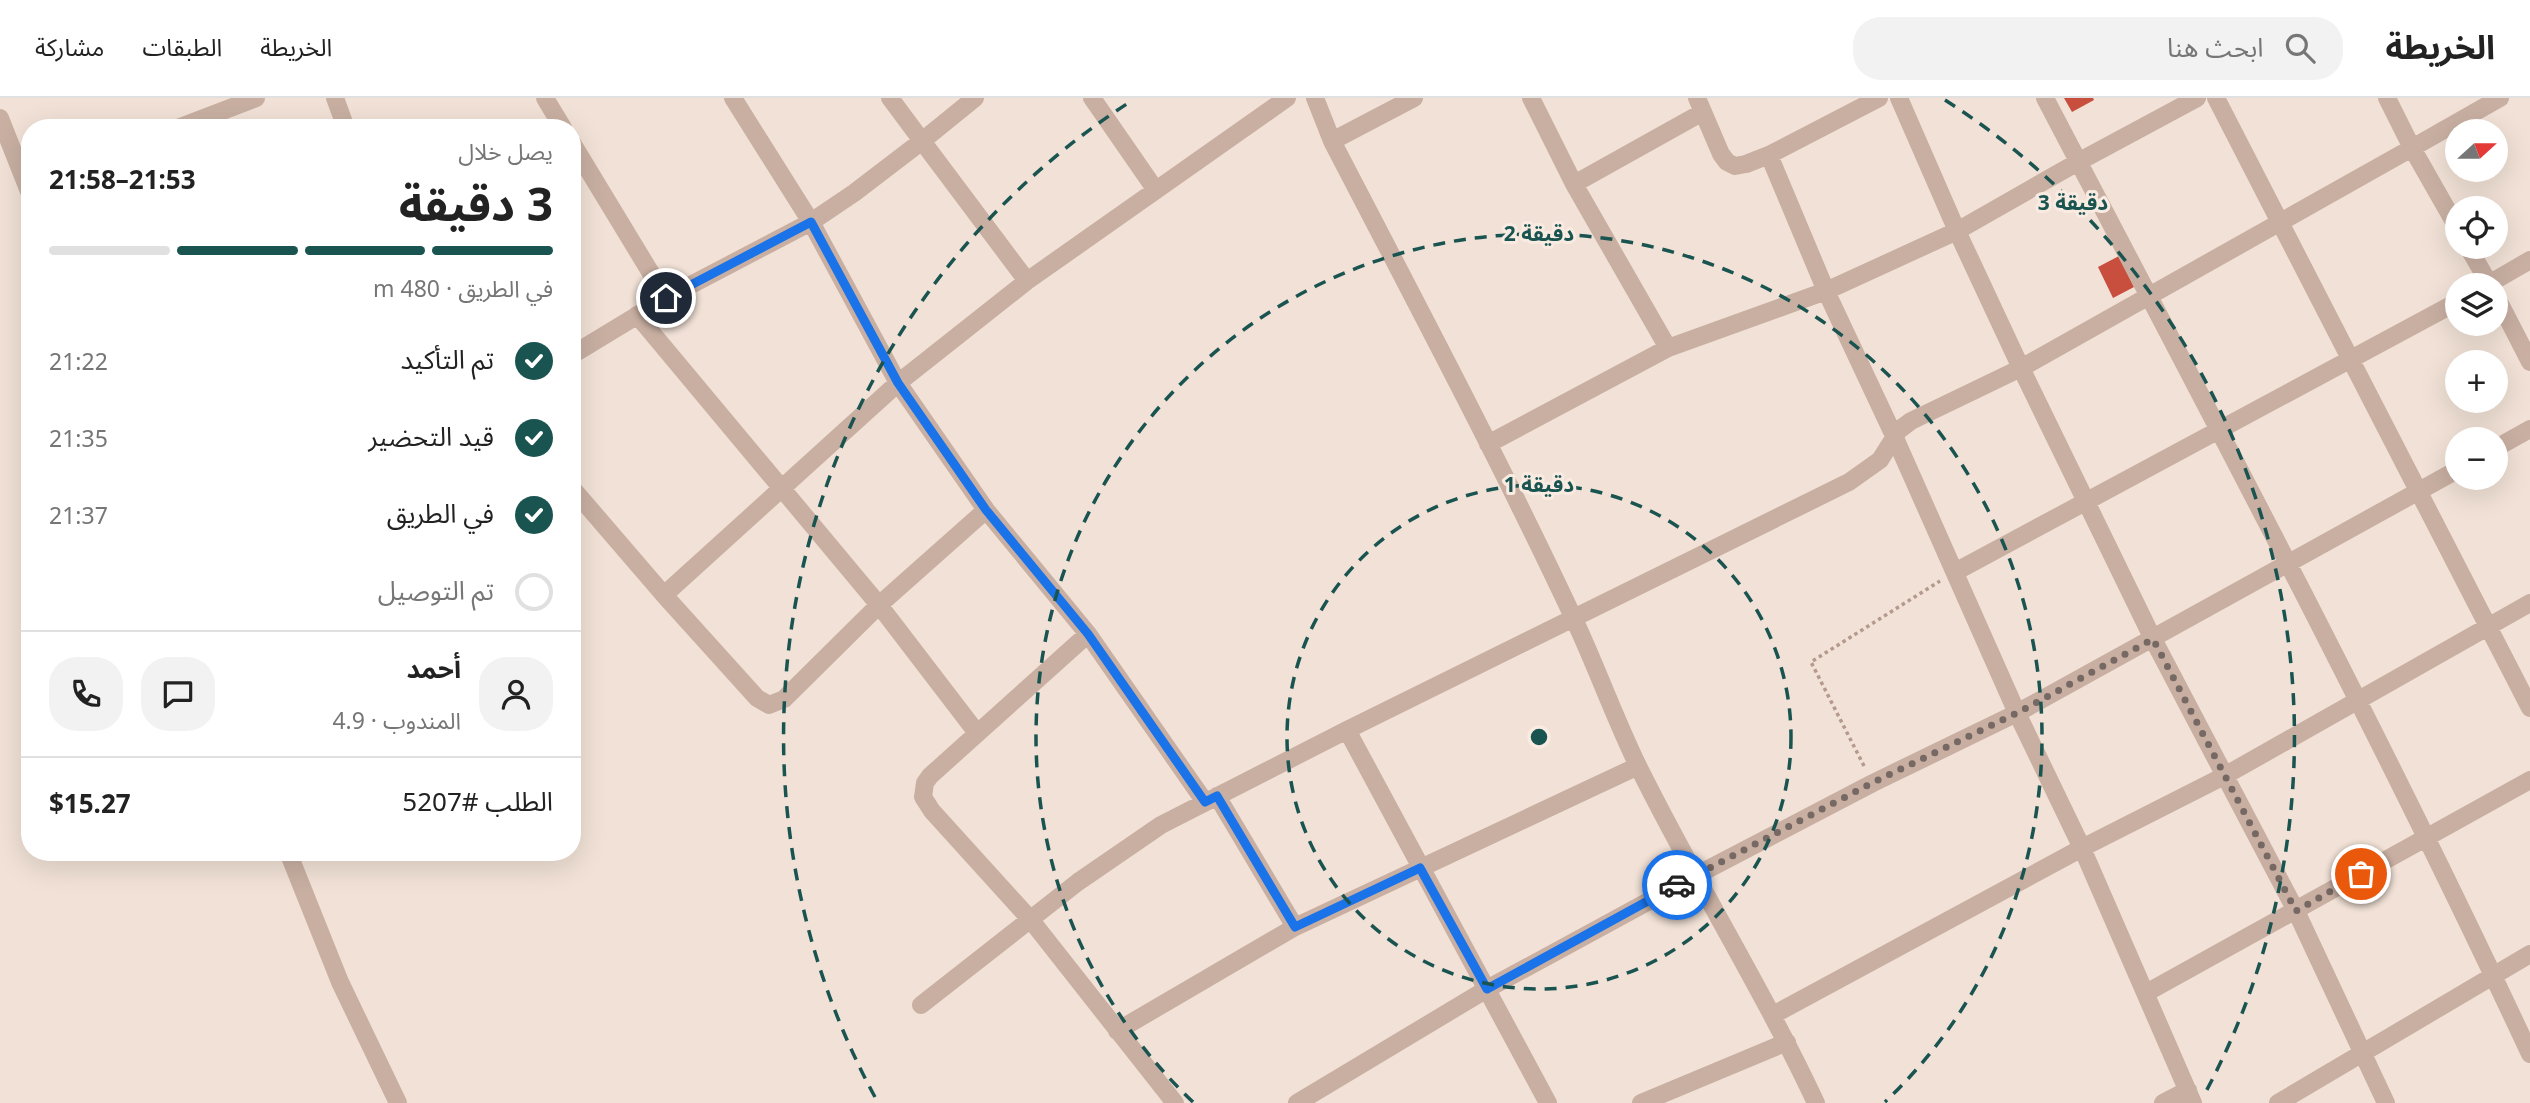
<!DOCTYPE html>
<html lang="ar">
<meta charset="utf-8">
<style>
body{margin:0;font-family:"Noto Sans","Noto Sans Arabic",sans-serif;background:#f2f2f2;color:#222;direction:rtl;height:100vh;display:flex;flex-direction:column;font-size:26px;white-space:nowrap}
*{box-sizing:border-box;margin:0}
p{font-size:23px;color:#767676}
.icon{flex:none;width:38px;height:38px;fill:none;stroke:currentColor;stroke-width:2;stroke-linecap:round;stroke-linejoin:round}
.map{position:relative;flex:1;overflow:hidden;direction:ltr}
.details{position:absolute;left:21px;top:21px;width:560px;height:742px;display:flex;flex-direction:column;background:#fff;border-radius:28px;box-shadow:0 7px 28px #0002;direction:rtl}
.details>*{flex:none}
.needle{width:46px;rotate:69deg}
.controls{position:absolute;left:2445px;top:21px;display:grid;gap:14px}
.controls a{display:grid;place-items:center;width:63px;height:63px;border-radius:50%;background:#fff;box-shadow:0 7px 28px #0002;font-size:35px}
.pin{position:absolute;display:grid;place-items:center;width:60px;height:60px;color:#fff;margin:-30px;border:4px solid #fff;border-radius:50%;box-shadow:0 2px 7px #0007}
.courier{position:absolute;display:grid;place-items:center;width:70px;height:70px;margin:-35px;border:5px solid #1a73e8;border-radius:50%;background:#fff;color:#222;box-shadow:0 2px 9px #0007}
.summary em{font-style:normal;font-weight:700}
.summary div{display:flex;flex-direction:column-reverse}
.summary{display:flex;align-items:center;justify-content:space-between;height:119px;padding:0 28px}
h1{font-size:46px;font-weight:700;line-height:52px}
.bar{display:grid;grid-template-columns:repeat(4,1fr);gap:10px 7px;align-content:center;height:84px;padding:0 28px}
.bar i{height:9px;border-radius:5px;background:#e0e0e0}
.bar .on{background:#1a5451}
.bar p{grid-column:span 4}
.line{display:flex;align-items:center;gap:18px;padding:0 28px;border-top:2px solid #e0e0e0}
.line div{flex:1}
.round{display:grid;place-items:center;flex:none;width:74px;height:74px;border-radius:28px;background:#f2f2f2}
ol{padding:0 28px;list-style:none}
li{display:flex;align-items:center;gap:21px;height:77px}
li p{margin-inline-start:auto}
li .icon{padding:7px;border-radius:50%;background:#1a5451;color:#fff;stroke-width:4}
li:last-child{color:#767676}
li i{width:38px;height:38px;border:4px solid #e0e0e0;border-radius:50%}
header{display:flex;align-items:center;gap:42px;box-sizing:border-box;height:98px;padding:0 35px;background:#fff;border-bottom:2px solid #e0e0e0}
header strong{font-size:33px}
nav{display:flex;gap:38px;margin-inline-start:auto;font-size:24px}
.search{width:490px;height:63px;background:#f2f2f2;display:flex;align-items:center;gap:18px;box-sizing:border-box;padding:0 24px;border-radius:28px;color:#767676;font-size:26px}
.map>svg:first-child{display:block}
.building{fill:#c84e3d}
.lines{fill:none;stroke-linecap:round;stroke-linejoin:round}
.path{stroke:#b4998c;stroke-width:3.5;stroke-dasharray:3.5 3.5;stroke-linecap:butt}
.minor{stroke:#c8afa2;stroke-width:18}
.done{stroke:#766863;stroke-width:7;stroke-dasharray:0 12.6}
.route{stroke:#1a73e8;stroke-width:9}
.ring{fill:none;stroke:#1a5451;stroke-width:3.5;stroke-dasharray:12 9}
.centre{fill:#1a5451;stroke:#f9ebe2;stroke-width:3.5}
.ring-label{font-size:21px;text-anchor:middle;font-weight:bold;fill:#1a5451;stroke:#f9ebe2;stroke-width:6;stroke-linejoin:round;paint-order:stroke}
</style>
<header>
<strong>الخريطة</strong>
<div class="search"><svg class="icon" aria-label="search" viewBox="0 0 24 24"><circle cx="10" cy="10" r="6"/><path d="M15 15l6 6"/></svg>ابحث هنا</div>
<nav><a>الخريطة</a><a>الطبقات</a><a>مشاركة</a></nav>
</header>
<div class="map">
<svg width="2530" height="1005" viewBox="0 0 2530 1005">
<rect width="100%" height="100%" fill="#f1e1d6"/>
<path class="building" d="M 2064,0 L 2093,0 L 2094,2 L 2072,14 Z
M 2119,158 L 2134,189 L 2113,200 L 2098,169 Z"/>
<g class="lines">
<path class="path" d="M 1864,668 L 1811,564 L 1940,483"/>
<path class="minor" d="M 335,0 L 346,30
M 545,0 L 563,30
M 733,0 L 811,124 L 898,285 L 986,412 L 1088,536 L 1205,704
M 975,0 L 922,43 L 1027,183
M 1092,0 L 1155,91
M 1315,0 L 1332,43 C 1414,201 1498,359 1574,521 C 1597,570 1615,621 1639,670 C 1695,783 1762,890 1816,1005
M 1531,0 L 1574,86 L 1668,250
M 1697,0 L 1721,56 L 1727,64 L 1735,68 L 1746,66 L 1769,57 L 1879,0
M 1899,0 L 1957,133 L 2021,270 L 2153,541 L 2296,813 L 2386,1005
M 2045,0 C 2211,317 2379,632 2530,956
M 2216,0 L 2530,610
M 2387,0 L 2412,50 L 2500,0
M 0,20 L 30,96
M 178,30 L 256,0
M 1332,43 L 1414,0
M 572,45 L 666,200
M 1769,57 L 1826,193 L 1895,340 L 2017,615 L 2082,750 L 2193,1005
M 1574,86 L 1703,14
M 2468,149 L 2490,187
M 2487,187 L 2530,162
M 2496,198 L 2530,264
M 637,217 L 879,507 L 977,635
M 572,257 L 666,200 L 811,124 L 854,95 L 922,43 L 890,0
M 1488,346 L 1668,250 L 1826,193 L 1957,133 L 2078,64 L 2197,0
M 2496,350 L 2530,331
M 572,390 L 664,497 L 757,600 L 769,607 L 784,601 L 879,507 L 986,412
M 1955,474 L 2457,204
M 664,497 L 898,285 L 1027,183 L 1287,0
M 1088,536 L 930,678 L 925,685 L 923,699 L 932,713 L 1030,821 L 1175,1005
M 1347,632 L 1548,1005
M 1217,698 L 1295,829 L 1638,668
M 288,754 L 340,884 L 398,1005
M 2146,895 L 2530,682
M 921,907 L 1078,784 L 1161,727 L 1347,632 L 1849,384 L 1880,362 L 1899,332 L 1911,323 L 2021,270 L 2412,50 L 2457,129
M 1773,917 L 2082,750 L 2226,677 L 2530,505
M 1117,933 L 1295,829
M 1297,1005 L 1487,891 L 1695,778 L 1873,685 L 2017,615 L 2457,372
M 1641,1005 L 1787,944
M 2163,1005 L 2188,992
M 2278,1005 L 2530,856"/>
</g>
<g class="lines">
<path class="done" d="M 1677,787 L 1872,685 L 2017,615 L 2153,541 L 2296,813 L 2361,776"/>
<path class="route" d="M 666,200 L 811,124 L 898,285 L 986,412 L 1088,536 L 1205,704 L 1217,698 L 1295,829 L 1420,770 L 1487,891 L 1677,787"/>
</g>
<g class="ring">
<circle cx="1539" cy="639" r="252"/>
<path d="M1193 1004A503 503 0 1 1 1885 1004"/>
<path d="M875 999A755 755 0 0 1 1133 2M1945 2A755 755 0 0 1 2203 999"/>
</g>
<circle cx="1539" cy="639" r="10" class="centre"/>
<g class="ring-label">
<text x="2073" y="112">3 دقيقة</text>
<text x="1539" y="143">2 دقيقة</text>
<text x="1539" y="394">1 دقيقة</text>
</g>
</svg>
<div class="controls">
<a><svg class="needle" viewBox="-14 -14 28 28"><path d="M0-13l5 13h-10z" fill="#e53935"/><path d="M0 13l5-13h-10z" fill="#767676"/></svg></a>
<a><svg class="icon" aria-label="locate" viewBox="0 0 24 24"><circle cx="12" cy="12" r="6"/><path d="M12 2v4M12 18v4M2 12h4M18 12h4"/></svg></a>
<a><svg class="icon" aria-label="layers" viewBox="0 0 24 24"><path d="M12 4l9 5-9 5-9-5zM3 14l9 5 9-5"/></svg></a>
<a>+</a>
<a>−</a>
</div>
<div class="pin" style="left:2361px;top:776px;background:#ea580c"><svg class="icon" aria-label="bag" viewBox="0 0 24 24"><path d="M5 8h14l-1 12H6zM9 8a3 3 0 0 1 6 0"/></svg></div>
<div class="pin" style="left:666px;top:200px;background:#1f2937"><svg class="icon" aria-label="home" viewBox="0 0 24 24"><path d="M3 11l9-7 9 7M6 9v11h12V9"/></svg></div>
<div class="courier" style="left:1677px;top:787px"><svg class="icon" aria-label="car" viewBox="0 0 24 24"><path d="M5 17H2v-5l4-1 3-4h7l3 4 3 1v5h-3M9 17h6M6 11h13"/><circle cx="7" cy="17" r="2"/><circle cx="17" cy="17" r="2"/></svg></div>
<section class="details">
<div class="summary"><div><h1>3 دقيقة</h1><p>يصل خلال</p></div><em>21:53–21:58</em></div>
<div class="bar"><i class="on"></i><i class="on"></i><i class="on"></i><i></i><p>في الطريق · 480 m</p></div>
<ol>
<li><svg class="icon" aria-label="check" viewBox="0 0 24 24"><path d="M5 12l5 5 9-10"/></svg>تم التأكيد<p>21:22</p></li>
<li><svg class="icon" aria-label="check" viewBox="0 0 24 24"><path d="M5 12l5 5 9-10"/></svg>قيد التحضير<p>21:35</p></li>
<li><svg class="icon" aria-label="check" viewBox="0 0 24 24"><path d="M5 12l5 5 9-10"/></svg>في الطريق<p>21:37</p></li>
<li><i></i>تم التوصيل</li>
</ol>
<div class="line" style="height:126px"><a class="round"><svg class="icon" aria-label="person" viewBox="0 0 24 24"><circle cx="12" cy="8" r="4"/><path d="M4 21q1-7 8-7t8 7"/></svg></a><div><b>أحمد</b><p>المندوب · 4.9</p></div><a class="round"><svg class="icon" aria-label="chat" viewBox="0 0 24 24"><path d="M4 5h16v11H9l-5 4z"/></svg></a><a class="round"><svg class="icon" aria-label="phone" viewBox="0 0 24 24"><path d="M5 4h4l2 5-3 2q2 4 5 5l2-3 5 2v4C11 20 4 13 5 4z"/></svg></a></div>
<div class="line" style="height:91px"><div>الطلب #5207</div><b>$15.27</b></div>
</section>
</div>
